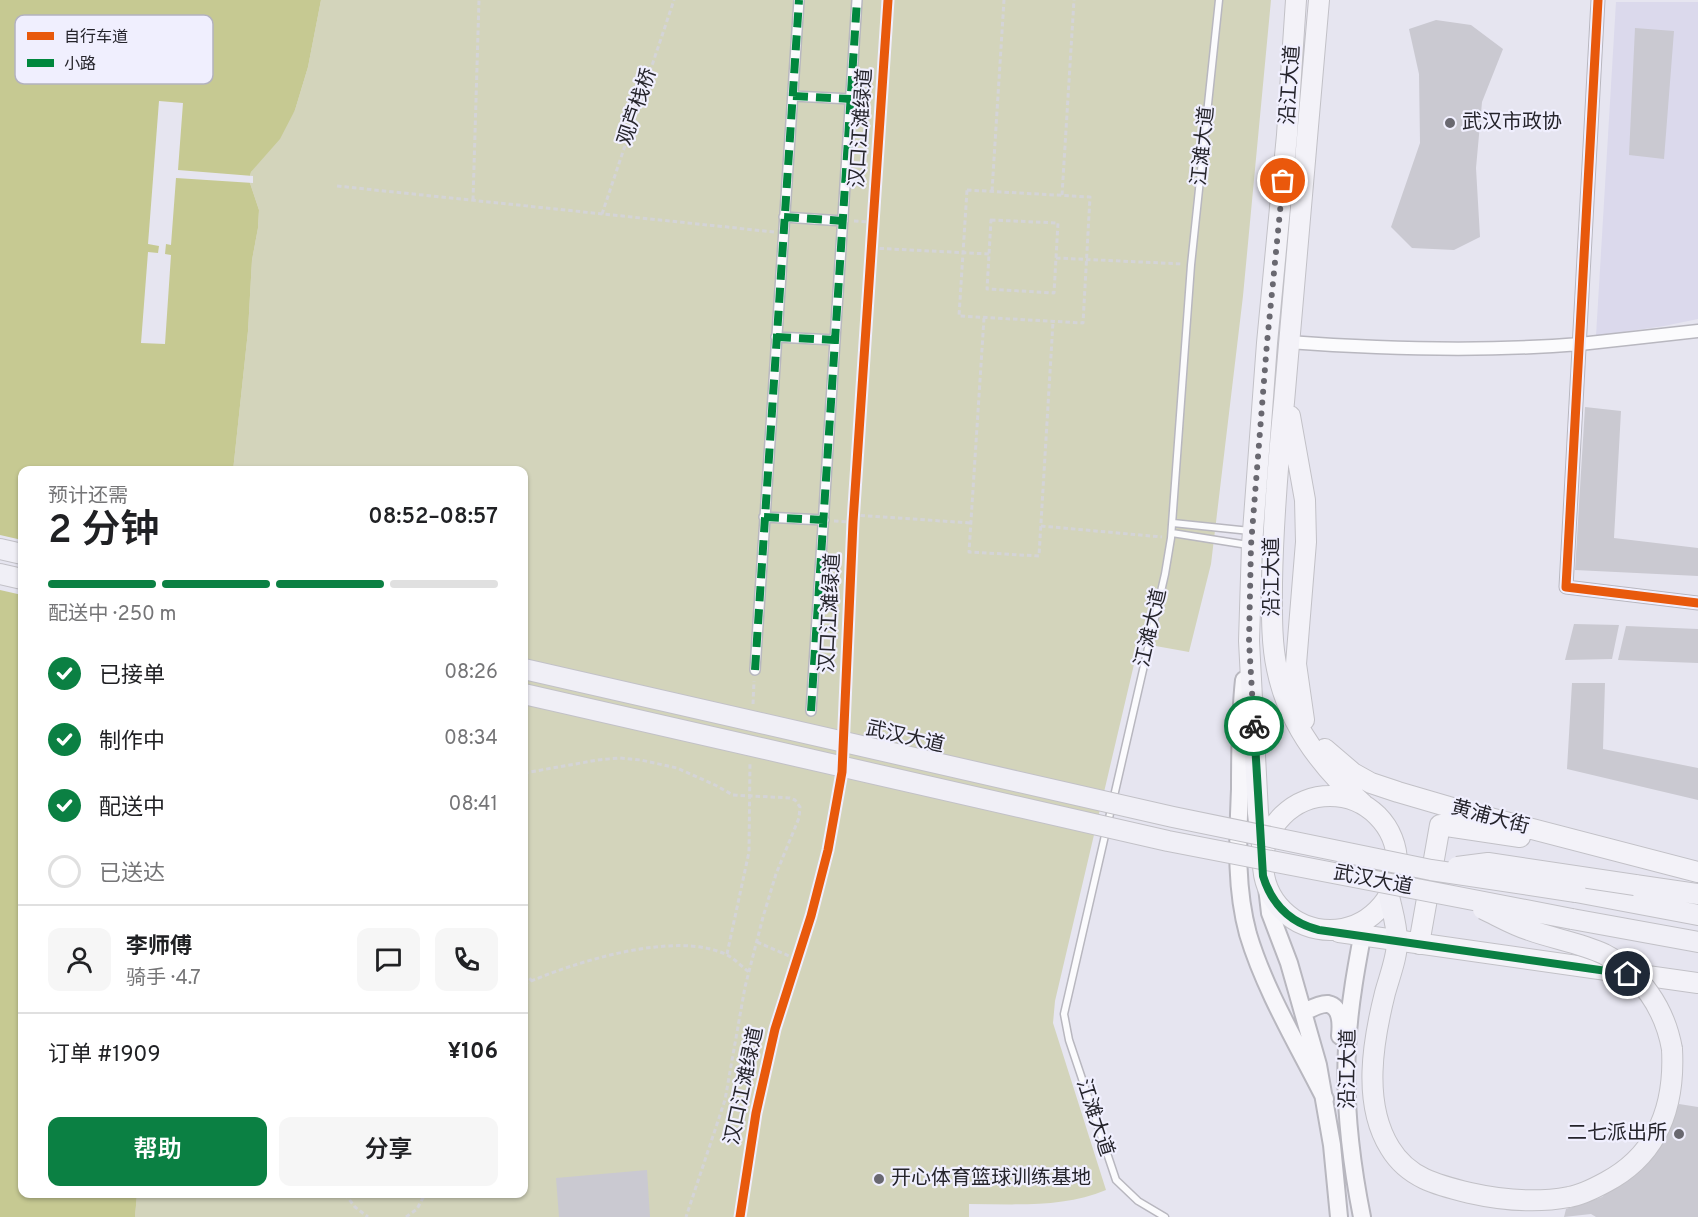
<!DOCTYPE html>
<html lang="zh">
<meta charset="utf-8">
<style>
body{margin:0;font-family:Overpass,"Noto Sans SC",sans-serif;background:#f6f6f6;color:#202124;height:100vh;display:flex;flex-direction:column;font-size:22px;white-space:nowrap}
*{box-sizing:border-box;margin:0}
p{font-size:20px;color:#757577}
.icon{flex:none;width:33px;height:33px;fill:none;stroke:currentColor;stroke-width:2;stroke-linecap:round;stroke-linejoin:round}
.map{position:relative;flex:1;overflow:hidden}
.side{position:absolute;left:18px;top:466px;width:510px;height:732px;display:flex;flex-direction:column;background:#fff;border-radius:12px;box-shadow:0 2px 4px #0004}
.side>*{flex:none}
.pin{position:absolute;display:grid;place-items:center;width:51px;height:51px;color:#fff;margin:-26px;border:3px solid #fff;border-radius:50%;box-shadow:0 2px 6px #0007}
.courier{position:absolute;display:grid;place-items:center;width:60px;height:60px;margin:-30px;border:4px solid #0b8043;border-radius:50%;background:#fff;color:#222;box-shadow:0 2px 8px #0007}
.headline em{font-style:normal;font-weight:600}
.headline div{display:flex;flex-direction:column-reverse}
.headline{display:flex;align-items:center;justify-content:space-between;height:102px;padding:0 30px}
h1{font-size:39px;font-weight:600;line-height:45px}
.bar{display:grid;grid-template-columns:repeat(4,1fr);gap:9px 6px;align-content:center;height:72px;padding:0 30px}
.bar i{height:8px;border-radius:4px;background:#e0e0e0}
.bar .active{background:#0b8043}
.bar p{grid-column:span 4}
.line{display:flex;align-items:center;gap:15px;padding:0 30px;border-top:2px solid #e0e0e0}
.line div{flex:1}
.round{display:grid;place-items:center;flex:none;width:63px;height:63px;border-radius:12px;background:#f6f6f6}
ol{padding:0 30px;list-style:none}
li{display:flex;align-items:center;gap:18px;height:66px}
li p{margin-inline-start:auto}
li .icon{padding:6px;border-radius:50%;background:#0b8043;color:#fff;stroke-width:4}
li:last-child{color:#757577}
li i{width:33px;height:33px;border:3px solid #e0e0e0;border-radius:50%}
.cta{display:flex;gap:12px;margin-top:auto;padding:12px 30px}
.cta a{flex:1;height:69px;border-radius:12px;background:#0b8043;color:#fff;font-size:24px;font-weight:600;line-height:69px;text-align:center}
.cta a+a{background:#f6f6f6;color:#202124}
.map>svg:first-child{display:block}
.built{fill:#dbd9ec}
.green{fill:#d3d4bb}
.water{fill:#c6c992}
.pier{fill:#e6e5f0}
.building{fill:#cac9d1}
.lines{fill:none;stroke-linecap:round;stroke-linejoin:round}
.service-casing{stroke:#b8b7bf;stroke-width:9}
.pedestrian-casing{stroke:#b8b7bf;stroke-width:12}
.minor-casing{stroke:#b8b7bf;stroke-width:15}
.secondary-casing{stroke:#b8b7bf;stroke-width:20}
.primary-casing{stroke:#c2c1c7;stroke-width:22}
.trunk-casing{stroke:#c2c1c7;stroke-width:22}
.path{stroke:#d4d4d7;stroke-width:3;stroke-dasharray:4.5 3;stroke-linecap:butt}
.service{stroke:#fbfbfd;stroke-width:6}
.pedestrian{stroke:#fbfbfd;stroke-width:9}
.minor{stroke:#fbfbfd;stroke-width:12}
.secondary{stroke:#f7f6fa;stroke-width:16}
.primary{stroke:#f3f2f8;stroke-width:20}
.trunk{stroke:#f0eff6;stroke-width:20}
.trunk-bridge-casing{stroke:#c2c1c7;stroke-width:22;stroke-linecap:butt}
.trunk-bridge{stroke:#f0eff6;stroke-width:20}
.quiet{stroke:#00873e;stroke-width:8;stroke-dasharray:15 8;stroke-linecap:butt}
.cycleway-casing{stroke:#f0effe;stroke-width:13}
.cycleway{stroke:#e8590c;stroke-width:9}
.done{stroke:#696870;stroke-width:6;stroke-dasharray:0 10.8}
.route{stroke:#0b8043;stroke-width:8}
.poi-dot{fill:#696870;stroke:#f0effe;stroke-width:2}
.labels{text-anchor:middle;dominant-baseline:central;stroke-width:4.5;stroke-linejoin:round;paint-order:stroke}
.street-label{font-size:20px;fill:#25242b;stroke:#f0effe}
.poi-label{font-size:20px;fill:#25242b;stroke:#f0effe;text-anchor:start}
.key{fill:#f0effe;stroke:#b3b2bf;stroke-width:1.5}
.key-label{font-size:16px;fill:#25242b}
</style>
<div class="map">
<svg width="1698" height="1217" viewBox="0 0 1698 1217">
<rect width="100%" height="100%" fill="#e6e5f0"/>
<path class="built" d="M 1616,2 L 1698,2 L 1698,319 L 1664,326 L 1596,336 Z"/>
<path class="green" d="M 321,0 L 1271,0 L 1243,296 L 1211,564 L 1189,652 L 1139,643 L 1055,1001 L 1053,1023 L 1106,1190 C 1064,1208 1015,1204 969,1204 L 969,1217 L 135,1217 L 137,1194 L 524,1194 L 524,471 L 233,471 L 248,331 L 252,260 L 258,228 L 259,210 L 249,180 L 251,172 L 295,110 L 308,67 Z"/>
<path class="water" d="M 0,0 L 321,0 L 308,67 L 295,110 L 280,139 L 251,172 L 249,180 L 259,210 L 258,228 L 252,260 L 248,331 L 233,471 L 22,471 L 22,1194 L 137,1194 L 135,1217 L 0,1217 Z"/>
<path class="pier" d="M 159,101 L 183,103 L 178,170 L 253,176 L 253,183 L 176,178 L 171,245 L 166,244 L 165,254 L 171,255 L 165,344 L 141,343 L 148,252 L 158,253 L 159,246 L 148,244 Z
M 0,535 L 22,540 L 22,595 L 0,590 Z"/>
<path class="building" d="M 1436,20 L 1471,25 L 1503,49 L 1482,102 L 1476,168 L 1480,237 L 1454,250 L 1412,248 L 1391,227 L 1420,143 L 1419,74 L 1409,29 Z
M 1635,28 L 1674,31 L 1664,159 L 1629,155 Z
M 1585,407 L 1621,411 L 1614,538 L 1698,548 L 1698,576 L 1575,570 Z
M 1574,624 L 1619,625 L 1612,659 L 1565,660 Z
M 1626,626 L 1698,629 L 1698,663 L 1618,660 Z
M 1572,683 L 1605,683 L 1603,749 L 1698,768 L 1698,800 L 1567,769 Z
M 1679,1104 L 1698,1107 L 1698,1217 L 1596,1217 L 1591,1214 L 1564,1217 L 1566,1209 L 1602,1197 L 1645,1161 Z
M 647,1170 L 650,1217 L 559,1217 L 556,1178 Z"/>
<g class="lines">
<g class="service-casing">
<path id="service" d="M 1173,523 L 1250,531
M 1172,533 L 1248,545
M 1165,1217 L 1138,1201 L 1116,1180 L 1069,1040 L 1064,1014 L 1165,574 L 1171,538 L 1191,265 L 1219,0"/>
</g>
<g class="pedestrian-casing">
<path id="pedestrian" d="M 793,96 L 851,99
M 784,217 L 843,221
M 776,337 L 835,340
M 764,517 L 824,520
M 755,670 L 799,0
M 811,711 L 857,0"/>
</g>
<g class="minor-casing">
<path id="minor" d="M 1598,0 L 1566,587 L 1698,603
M 1288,342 C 1385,349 1483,352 1580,344 C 1619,340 1659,335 1698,331"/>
</g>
<g class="secondary-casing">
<path id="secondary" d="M 1244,680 C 1240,716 1240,753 1240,789 C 1238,839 1235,886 1248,934 C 1265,991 1299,1047 1325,1099
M 1267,887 L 1270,913 L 1289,963 L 1318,1065 L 1332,1145 L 1339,1217
M 1304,1012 C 1310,1009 1321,1003 1328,1004 C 1342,1007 1341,1026 1340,1036
M 1362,1217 C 1351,1162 1344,1105 1347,1048 C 1349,1005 1357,963 1365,921"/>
</g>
<g class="primary-casing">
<path id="primary" d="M 1319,0 C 1307,134 1296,268 1284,402 C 1278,462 1273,522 1272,583 C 1272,611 1271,641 1277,669 C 1288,723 1322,768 1363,804
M 1290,416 L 1305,500 L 1306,542 L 1296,664 L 1304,720
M 1325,749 L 1353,773 L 1371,783 L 1398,792 L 1463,811 L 1698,872
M1263 863a67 67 0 1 1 134 0a67 67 0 1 1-134 0Z
M 1263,853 L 1258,813 L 1249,641 L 1252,545 L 1267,343 L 1287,135 L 1296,0
M 1339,932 L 1698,983
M 1419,944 L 1440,825 L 1520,837"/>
</g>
<g class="trunk-casing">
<path id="trunk" d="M 0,549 L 22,554
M 0,574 L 22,579
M 1635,885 L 1698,894
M 1576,892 L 1698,915
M 1389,896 C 1392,910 1397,926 1397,940 C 1398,955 1389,978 1385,993 C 1373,1041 1362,1103 1390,1148 C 1408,1178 1437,1185 1470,1193 C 1501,1200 1537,1203 1569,1197 C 1582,1195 1595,1188 1606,1182 C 1659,1154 1675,1105 1672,1049
M 1572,919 L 1698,942"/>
</g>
<path class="path" d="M 337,186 L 774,232
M 967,190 L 1090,197 L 1083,323 L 959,316 Z
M 992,191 L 1004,0
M 1062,195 L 1074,0
M 473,200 L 479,0
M 602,214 L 674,0
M 991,220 L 1058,223 L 1054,293 L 987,289 Z
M 854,221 L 873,222
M 872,248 L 989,254
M 1056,258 L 1183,264
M 984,318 L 969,552 L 1039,556 L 1053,322
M 853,515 L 971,523
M 834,521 L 853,522
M 1041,526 L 1162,537
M 753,704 L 754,681
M 524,773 L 598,760 L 619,758 L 641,760 L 677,768 L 715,785 L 733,795 L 790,798 L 795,800 L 800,807 L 799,818 L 776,874 L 763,917 L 745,987 L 725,1100 L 686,1217
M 757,942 L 796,959
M 727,954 L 749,852 L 750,762
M 524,973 L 532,981
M 524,984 C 572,963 676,929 727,955 C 735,959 742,967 749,972
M 345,1194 L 355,1207 L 368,1217
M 406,1217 L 417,1209 L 425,1194"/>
<use href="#service" class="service"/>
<use href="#pedestrian" class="pedestrian"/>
<use href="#minor" class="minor"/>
<use href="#secondary" class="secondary"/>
<use href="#primary" class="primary"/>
<use href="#trunk" class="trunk"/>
<g class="trunk-bridge-casing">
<path id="trunk-bridge" d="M 524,669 L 1173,817 L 1431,870 L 1576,892
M 524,694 L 1168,841 L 1572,919
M 1457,867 L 1488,863 L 1635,885
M 1483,909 C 1498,916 1513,925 1529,930 C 1554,939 1581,943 1604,954 C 1641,973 1665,1009 1672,1049"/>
</g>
<use href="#trunk-bridge" class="trunk-bridge"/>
<path class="quiet" d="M 793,96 L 851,99
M 784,217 L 843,221
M 776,337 L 835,340
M 764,517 L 824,520
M 755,670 L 799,0
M 811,711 L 857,0"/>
<g class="cycleway-casing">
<path id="cycleway" d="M 1598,0 L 1566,587 L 1698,603
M 740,1217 L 756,1113 L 775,1029 L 811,916 L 828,850 L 842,772 L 853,522 L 888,0"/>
</g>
<use href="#cycleway" class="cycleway"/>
</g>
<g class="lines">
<path class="done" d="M 1254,726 L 1249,641 L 1251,545 L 1267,343 L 1283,181"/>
<path class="route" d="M 1254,726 L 1263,876 C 1272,905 1290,923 1319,930 L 1628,974"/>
</g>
<g class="poi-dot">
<circle cx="1450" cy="123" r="6"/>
<circle cx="1679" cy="1134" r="6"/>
<circle cx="879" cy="1179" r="6"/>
</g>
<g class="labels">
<g class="street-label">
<text transform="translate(1291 85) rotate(-86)">沿江大道</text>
<text transform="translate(638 107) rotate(-71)">观芦栈桥</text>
<text transform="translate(862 128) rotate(-86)">汉口江滩绿道</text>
<text transform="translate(1204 146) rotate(-84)">江滩大道</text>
<text transform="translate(1273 577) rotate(-90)">沿江大道</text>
<text transform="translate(831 613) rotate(-87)">汉口江滩绿道</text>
<text transform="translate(1152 628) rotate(-77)">江滩大道</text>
<text transform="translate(905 738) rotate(13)">武汉大道</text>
<text transform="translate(1490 818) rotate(15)">黄浦大街</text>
<text transform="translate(1373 881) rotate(11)">武汉大道</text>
<text transform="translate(1349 1069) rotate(-89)">沿江大道</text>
<text transform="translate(745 1086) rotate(-78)">汉口江滩绿道</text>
<text transform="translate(1094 1118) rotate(72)">江滩大道</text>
</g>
<g class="poi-label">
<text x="1462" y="123">武汉市政协</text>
<text x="1667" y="1134" text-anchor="end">二七派出所</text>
<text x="891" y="1179">开心体育篮球训练基地</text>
</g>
</g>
<rect x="15" y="15" width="198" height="69" rx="9" class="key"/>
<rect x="27" y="32" width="27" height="8" fill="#e8590c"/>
<rect x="27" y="59" width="27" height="8" fill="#00873e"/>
<g class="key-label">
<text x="64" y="42">自行车道</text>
<text x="64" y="69">小路</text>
</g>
</svg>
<div class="pin" style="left:1283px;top:181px;background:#ea580c"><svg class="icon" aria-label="bag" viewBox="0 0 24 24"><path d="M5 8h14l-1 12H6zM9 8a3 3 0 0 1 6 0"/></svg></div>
<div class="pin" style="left:1628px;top:974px;background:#1f2937"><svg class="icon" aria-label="home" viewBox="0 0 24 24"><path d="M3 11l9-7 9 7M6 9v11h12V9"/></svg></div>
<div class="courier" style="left:1254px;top:726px"><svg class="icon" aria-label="bike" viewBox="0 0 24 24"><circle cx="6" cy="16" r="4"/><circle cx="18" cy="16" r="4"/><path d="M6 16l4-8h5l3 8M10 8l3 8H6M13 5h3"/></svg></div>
<section class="side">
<div class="headline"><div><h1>2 分钟</h1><p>预计还需</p></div><em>08:52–08:57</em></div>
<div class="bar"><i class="active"></i><i class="active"></i><i class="active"></i><i></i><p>配送中 · 250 m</p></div>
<ol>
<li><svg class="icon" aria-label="check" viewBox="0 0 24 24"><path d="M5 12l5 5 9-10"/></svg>已接单<p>08:26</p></li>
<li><svg class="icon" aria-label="check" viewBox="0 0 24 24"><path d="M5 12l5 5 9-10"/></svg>制作中<p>08:34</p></li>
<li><svg class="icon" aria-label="check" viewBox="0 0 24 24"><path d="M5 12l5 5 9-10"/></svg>配送中<p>08:41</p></li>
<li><i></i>已送达</li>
</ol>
<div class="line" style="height:108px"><a class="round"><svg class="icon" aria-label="person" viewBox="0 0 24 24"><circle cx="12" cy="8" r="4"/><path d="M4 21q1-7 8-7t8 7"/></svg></a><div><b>李师傅</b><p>骑手 · 4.7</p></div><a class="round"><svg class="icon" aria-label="chat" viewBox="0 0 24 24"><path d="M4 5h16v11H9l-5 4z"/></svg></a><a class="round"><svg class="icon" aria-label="phone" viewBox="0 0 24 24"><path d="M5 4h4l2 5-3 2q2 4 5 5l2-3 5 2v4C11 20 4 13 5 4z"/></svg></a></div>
<div class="line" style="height:78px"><div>订单 #1909</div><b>¥106</b></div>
<div class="cta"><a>帮助</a><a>分享</a></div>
</section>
</div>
